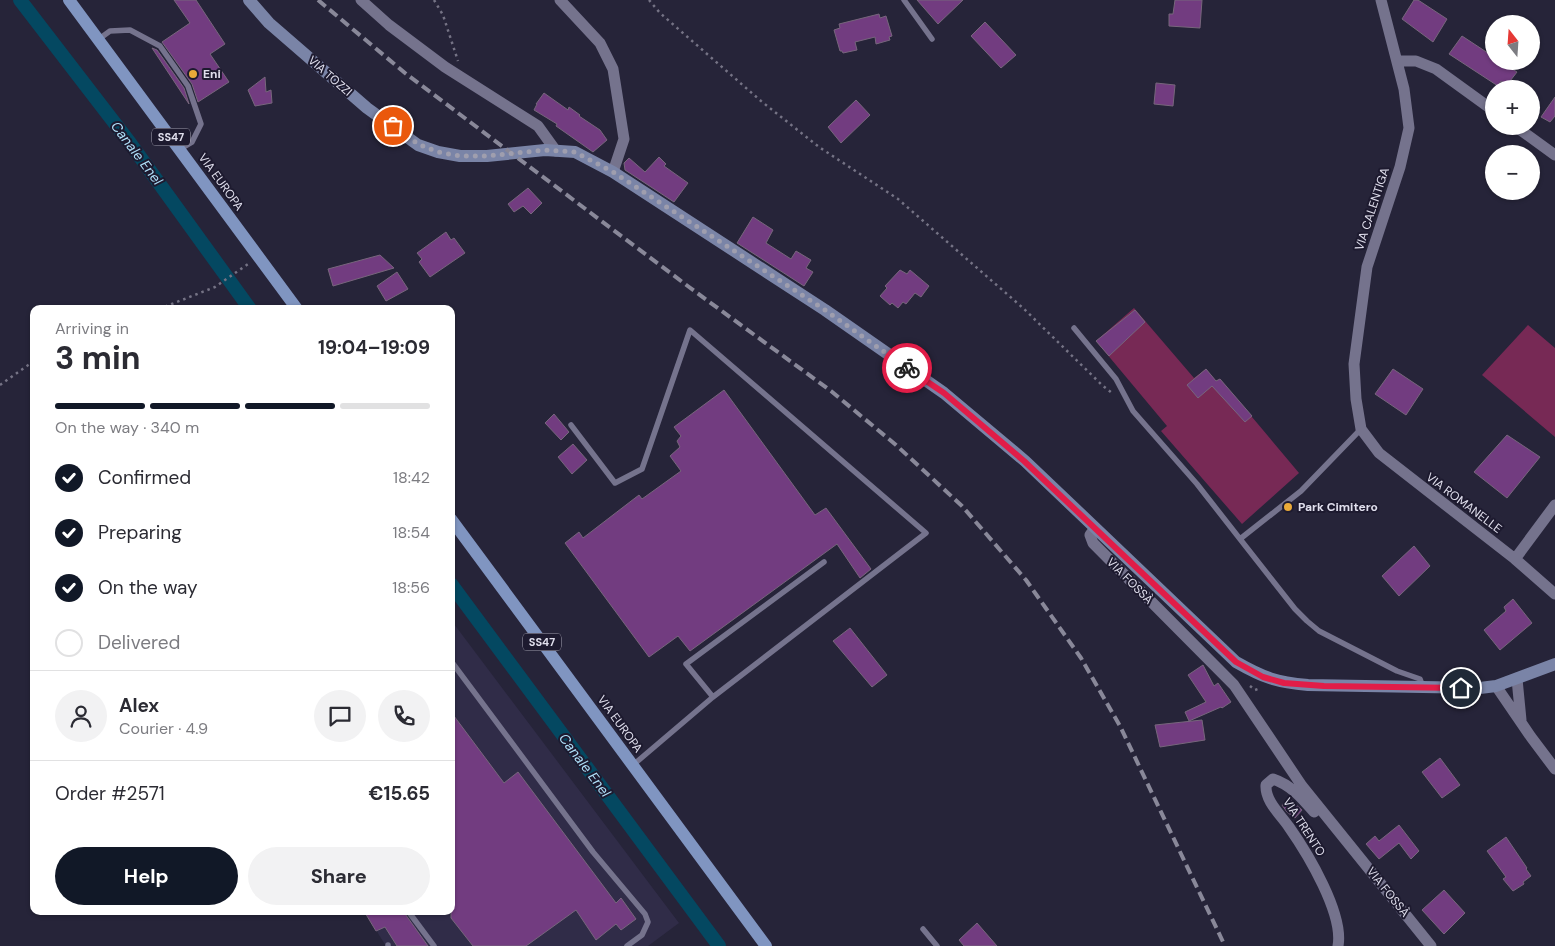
<!DOCTYPE html>
<meta charset="utf-8">
<style>
body{margin:0;font-family:"DM Sans",sans-serif;background:#f2f2f3;color:#2b2b33;height:100vh;display:flex;flex-direction:column;font-size:19px;white-space:nowrap}
*{box-sizing:border-box;margin:0}
p{font-size:16px;color:#7c7c81}
.icon{flex:none;width:28px;height:28px;fill:none;stroke:currentColor;stroke-width:2;stroke-linecap:round;stroke-linejoin:round}
.map{position:relative;flex:1;overflow:hidden}
.drawer{position:absolute;left:30px;top:305px;width:425px;height:610px;display:flex;flex-direction:column;background:#fff;border-radius:10px;box-shadow:0 1px 4px #0004}
.drawer>*{flex:none}
.needle{width:32px;rotate:343deg}
.controls{position:absolute;left:1485px;top:15px;display:grid;gap:10px}
.controls a{display:grid;place-items:center;width:55px;height:55px;border-radius:50%;background:#fff;box-shadow:0 1px 4px #0004;font-size:25px}
.pin{position:absolute;display:grid;place-items:center;width:42px;height:42px;color:#fff;margin:-21px;border:2px solid #fff;border-radius:50%;box-shadow:0 1px 5px #0007}
.courier{position:absolute;display:grid;place-items:center;width:50px;height:50px;margin:-25px;border:4px solid #e11d48;border-radius:50%;background:#fff;color:#222;box-shadow:0 1px 6px #0007}
.headline em{font-style:normal;font-weight:700}
.headline div{display:flex;flex-direction:column-reverse}
.headline{display:flex;align-items:center;justify-content:space-between;height:85px;padding:0 25px}
h1{font-size:32px;font-weight:700;line-height:38px}
.bar{display:grid;grid-template-columns:repeat(4,1fr);gap:8px 5px;align-content:center;height:60px;padding:0 25px}
.bar i{height:6px;border-radius:4px;background:#e1e1e2}
.bar .selected{background:#111827}
.bar p{grid-column:span 4}
.line{display:flex;align-items:center;gap:12px;padding:0 25px;border-top:1px solid #e1e1e2}
.line div{flex:1}
.round{display:grid;place-items:center;flex:none;width:52px;height:52px;border-radius:26px;background:#f2f2f3}
ol{padding:0 25px;list-style:none}
li{display:flex;align-items:center;gap:15px;height:55px}
li p{margin-inline-start:auto}
li .icon{padding:5px;border-radius:50%;background:#111827;color:#fff;stroke-width:4}
li:last-child{color:#7c7c81}
li i{width:28px;height:28px;border:2px solid #e1e1e2;border-radius:50%}
.action{display:flex;gap:10px;margin-top:auto;padding:10px 25px}
.action a{flex:1;height:58px;border-radius:30px;background:#111827;color:#fff;font-size:20px;font-weight:700;line-height:58px;text-align:center}
.action a+a{background:#f2f2f3;color:#2b2b33}
.map>svg:first-child{display:block}
.built{fill:#302c48}
.green{fill:#772955}
.lines{fill:none;stroke-linecap:round;stroke-linejoin:round}
.canal{stroke:#044861;stroke-width:14}
.building{fill:#723c80;stroke:#77667c}
.path{stroke:#757385;stroke-width:2.5;stroke-dasharray:2.5 4;stroke-linecap:butt}
.lane{stroke:#75738d;stroke-width:5.5}
.street{stroke:#75738d;stroke-width:11}
.secondary{stroke:#7a84a7;stroke-width:12}
.primary{stroke:#8095c1;stroke-width:12}
.rail{stroke:#898899;stroke-width:4;stroke-dasharray:10 5;stroke-linecap:butt}
.done{stroke:#9f9eae;stroke-width:5;stroke-dasharray:0 9}
.route{stroke:#e11d48;stroke-width:6}
.poi-dot{fill:#eaaa39;stroke:#1d1a2f;stroke-width:2}
.labels{text-anchor:middle;dominant-baseline:central;stroke-width:4;stroke-linejoin:round;paint-order:stroke}
.shield{fill:#1d1a2f;stroke:#a6a4b4;stroke-width:1}
.shield-label{font-size:11px;font-weight:bold;fill:#e0dfed}
.poi-label{font-size:12px;font-weight:bold;fill:#e0dfed;stroke:#1d1a2f;text-anchor:start}
.street-label{font-size:12px;fill:#e0dfed;stroke:#1d1a2f}
.water-label{font-size:14px;font-style:italic;fill:#aedff8;stroke:#1d1a2f}
</style>
<div class="map">
<svg width="1555" height="946" viewBox="0 0 1555 946">
<rect width="100%" height="100%" fill="#262439"/>
<path class="built" d="M 451,620 L 679,923 L 648,946 L 386,946 L 379,935 L 367,911 L 451,911 Z"/>
<path class="green" d="M 1134,308 L 1194,378 L 1206,369 L 1216,381 L 1220,379 L 1299,473 L 1242,524 L 1161,431 L 1167,426 L 1096,341 Z
M 1528,325 L 1555,348 L 1555,437 L 1482,375 Z"/>
<g class="lines">
<path class="canal" d="M 20,0 L 130,143 L 250,309
M 451,584 L 719,946"/>
</g>
<path class="building" d="M 174,0 L 196,0 L 225,44 L 210,54 L 229,82 L 198,102 L 192,84 L 162,42 L 190,23 Z
M 917,0 L 963,0 L 938,24 Z
M 1175,0 L 1202,0 L 1200,28 L 1169,26 L 1169,14 L 1173,14 Z
M 1414,0 L 1418,0 L 1447,19 L 1433,42 L 1402,19 Z
M 879,14 L 880,18 L 886,16 L 892,36 L 889,37 L 890,40 L 876,44 L 875,37 L 855,42 L 857,50 L 843,53 L 842,51 L 840,51 L 834,30 L 840,28 L 839,24 Z
M 985,22 L 1016,55 L 1001,68 L 971,36 Z
M 1462,36 L 1494,57 L 1494,61 L 1500,61 L 1517,72 L 1507,85 L 1501,81 L 1498,86 L 1449,54 Z
M 152,48 L 157,50 L 184,88 L 189,104 Z
M 265,77 L 266,92 L 271,90 L 272,103 L 255,106 L 248,90 Z
M 1156,83 L 1175,85 L 1173,106 L 1154,104 Z
M 544,93 L 568,110 L 569,107 L 580,115 L 579,116 L 600,130 L 607,140 L 593,152 L 556,126 L 557,124 L 534,110 L 537,104 L 536,104 Z
M 1555,97 L 1555,116 L 1550,122 L 1541,117 Z
M 856,100 L 870,115 L 841,143 L 828,127 Z
M 659,157 L 666,164 L 664,166 L 688,183 L 674,202 L 625,170 L 624,163 L 629,158 L 645,172 Z
M 528,188 L 542,203 L 531,214 L 523,206 L 514,212 L 508,204 Z
M 753,217 L 773,230 L 766,243 L 791,259 L 796,251 L 811,260 L 806,268 L 813,272 L 804,286 L 737,243 Z
M 446,232 L 451,240 L 454,238 L 465,253 L 430,277 L 419,262 L 422,259 L 417,253 Z
M 380,255 L 394,268 L 333,286 L 328,269 Z
M 900,270 L 907,274 L 910,270 L 929,286 L 921,297 L 915,293 L 906,304 L 903,302 L 898,308 L 892,303 L 890,305 L 880,296 L 887,288 L 885,286 Z
M 397,272 L 408,289 L 386,301 L 377,286 Z
M 1135,310 L 1145,322 L 1109,356 L 1096,341 Z
M 1206,369 L 1216,381 L 1220,379 L 1252,416 L 1245,422 L 1212,386 L 1198,398 L 1187,385 Z
M 1393,369 L 1423,389 L 1406,415 L 1375,394 Z
M 724,390 L 815,515 L 826,508 L 871,569 L 860,578 L 837,544 L 690,651 L 678,636 L 649,657 L 565,543 L 579,532 L 583,538 L 639,495 L 642,499 L 681,471 L 670,456 L 680,447 L 677,441 L 681,436 L 674,427 Z
M 554,414 L 569,432 L 561,440 L 545,423 Z
M 1507,435 L 1540,457 L 1507,498 L 1474,472 Z
M 573,444 L 587,460 L 572,474 L 558,457 Z
M 1414,546 L 1430,566 L 1399,596 L 1382,576 Z
M 1513,599 L 1532,623 L 1500,650 L 1484,630 L 1506,611 L 1504,607 Z
M 850,628 L 887,675 L 872,687 L 833,641 Z
M 1203,665 L 1214,686 L 1218,683 L 1231,702 L 1222,708 L 1221,707 L 1189,721 L 1185,712 L 1206,702 L 1188,675 Z
M 451,712 L 504,783 L 518,772 L 616,903 L 621,898 L 636,919 L 621,930 L 616,924 L 596,940 L 576,910 L 526,946 L 473,946 L 451,918 Z
M 1202,720 L 1205,740 L 1160,747 L 1155,725 Z
M 1440,758 L 1460,785 L 1442,798 L 1422,772 Z
M 1288,798 L 1302,810 L 1295,818 L 1287,812 L 1282,805 Z
M 1399,825 L 1419,851 L 1411,859 L 1399,843 L 1379,859 L 1366,844 L 1375,836 L 1379,841 Z
M 1506,837 L 1527,868 L 1526,869 L 1531,876 L 1523,882 L 1524,884 L 1513,891 L 1503,879 L 1506,877 L 1487,851 Z
M 1444,890 L 1465,913 L 1444,934 L 1422,910 Z
M 364,911 L 403,911 L 428,946 L 397,946 L 385,927 L 376,931 Z
M 977,923 L 997,946 L 964,946 L 959,940 Z"/>
<g class="lines">
<path class="path" d="M 434,0 L 443,15 L 458,61
M 649,0 L 660,13 L 761,101 L 819,147 L 898,199 L 1023,308 L 1102,385 L 1112,393
M 159,309 L 215,287 L 248,264
M 0,385 L 34,361
M 1250,686 L 1255,690 L 1261,688"/>
<path class="lane" d="M 904,0 L 932,39
M 99,39 L 110,31 L 130,30 L 160,46 L 188,86 L 201,124 L 192,142 L 180,149
M 1074,328 L 1116,379 L 1133,411 L 1197,484 L 1240,539
M 571,425 L 615,483 L 642,469 L 690,330 L 926,533 L 713,697 L 633,765
M 1361,429 L 1301,491 L 1240,539 L 1295,609 L 1307,621 L 1319,631 L 1397,671 L 1420,679 L 1423,687
M 451,661 L 593,852 L 645,914 L 648,922 L 642,935 L 627,946
M 713,697 L 686,664 L 824,562
M 408,911 L 434,946
M 923,929 L 937,946
M 388,945 L 388,946"/>
<path class="street" d="M 361,0 L 389,25 L 445,67 L 538,126 L 556,151
M 560,0 L 600,43 L 613,69 L 624,139 L 613,172
M 1381,0 L 1404,89 L 1409,128 L 1400,167 L 1367,267 L 1354,364 L 1356,399 L 1361,429 L 1379,453 L 1515,559 L 1555,594
M 1398,61 L 1416,61 L 1436,69 L 1494,111
M 1515,126 L 1555,155
M 1095,528 L 1090,535 L 1093,543 L 1234,685 L 1302,786 L 1431,946
M 1515,559 L 1555,505
M 1517,679 L 1521,720
M 1496,686 L 1531,737 L 1555,769
M 1314,812 C 1302,798 1291,785 1273,779 L 1266,785 C 1265,801 1280,814 1289,827 C 1308,854 1344,914 1338,946"/>
<path class="secondary" d="M 249,0 L 269,23 L 367,108 L 418,145 L 438,152 L 460,156 L 487,156 L 545,150 L 575,152 L 613,172 L 825,310 L 944,393 L 1025,461 L 1236,662 C 1264,678 1276,682 1308,685 L 1480,688 L 1496,686 L 1555,664"/>
<path class="primary" d="M 69,0 L 297,309
M 451,519 L 766,946"/>
<path class="rail" d="M 318,0 L 405,73 L 689,287 L 831,391 L 896,445 L 962,506 L 1026,580 L 1081,658 L 1120,726 L 1225,946"/>
</g>
<g class="lines">
<path class="done" d="M 393,126 L 418,144 L 438,152 L 460,156 L 487,156 L 545,150 L 575,152 L 613,172 L 825,310 L 907,368"/>
<path class="route" d="M 907,368 L 944,393 L 1024,461 L 1236,662 L 1263,677 L 1284,683 L 1324,686 L 1461,688"/>
</g>
<g class="poi-dot">
<circle cx="193" cy="74" r="5"/>
<circle cx="1288" cy="507" r="5"/>
</g>
<g class="labels">
<g class="shield">
<rect x="152" y="128.5" width="38" height="17" rx="4"/>
<rect x="523" y="633.5" width="38" height="17" rx="4"/>
</g>
<g class="shield-label">
<text x="171" y="137">SS47</text>
<text x="542" y="642">SS47</text>
</g>
<g class="poi-label">
<text x="203" y="74">Eni</text>
<text x="1298" y="507">Park Cimitero</text>
</g>
<g class="street-label">
<text transform="translate(330 76) rotate(41)">VIA TOZZI</text>
<text transform="translate(221 182) rotate(54)">VIA EUROPA</text>
<text transform="translate(1372 209) rotate(-72)">VIA CALENTIGA</text>
<text transform="translate(1464 503) rotate(37)">VIA ROMANELLE</text>
<text transform="translate(1130 581) rotate(45)">VIA FOSSÀ</text>
<text transform="translate(620 724) rotate(54)">VIA EUROPA</text>
<text transform="translate(1304 827) rotate(57)">VIA TRENTO</text>
<text transform="translate(1388 892) rotate(51)">VIA FOSSÀ</text>
</g>
<g class="water-label">
<text transform="translate(137 153) rotate(53)">Canale Enel</text>
<text transform="translate(585 765) rotate(53)">Canale Enel</text>
</g>
</g>
</svg>
<div class="controls">
<a><svg class="needle" viewBox="-14 -14 28 28"><path d="M0-13l5 13h-10z" fill="#e53935"/><path d="M0 13l5-13h-10z" fill="#7c7c81"/></svg></a>
<a>+</a>
<a>−</a>
</div>
<div class="pin" style="left:393px;top:126px;background:#ea580c"><svg class="icon" aria-label="bag" viewBox="0 0 24 24"><path d="M5 8h14l-1 12H6zM9 8a3 3 0 0 1 6 0"/></svg></div>
<div class="pin" style="left:1461px;top:688px;background:#1f2937"><svg class="icon" aria-label="home" viewBox="0 0 24 24"><path d="M3 11l9-7 9 7M6 9v11h12V9"/></svg></div>
<div class="courier" style="left:907px;top:368px"><svg class="icon" aria-label="bike" viewBox="0 0 24 24"><circle cx="6" cy="16" r="4"/><circle cx="18" cy="16" r="4"/><path d="M6 16l4-8h5l3 8M10 8l3 8H6M13 5h3"/></svg></div>
<section class="drawer">
<div class="headline"><div><h1>3 min</h1><p>Arriving in</p></div><em>19:04–19:09</em></div>
<div class="bar"><i class="selected"></i><i class="selected"></i><i class="selected"></i><i></i><p>On the way · 340 m</p></div>
<ol>
<li><svg class="icon" aria-label="check" viewBox="0 0 24 24"><path d="M5 12l5 5 9-10"/></svg>Confirmed<p>18:42</p></li>
<li><svg class="icon" aria-label="check" viewBox="0 0 24 24"><path d="M5 12l5 5 9-10"/></svg>Preparing<p>18:54</p></li>
<li><svg class="icon" aria-label="check" viewBox="0 0 24 24"><path d="M5 12l5 5 9-10"/></svg>On the way<p>18:56</p></li>
<li><i></i>Delivered</li>
</ol>
<div class="line" style="height:90px"><a class="round"><svg class="icon" aria-label="person" viewBox="0 0 24 24"><circle cx="12" cy="8" r="4"/><path d="M4 21q1-7 8-7t8 7"/></svg></a><div><b>Alex</b><p>Courier · 4.9</p></div><a class="round"><svg class="icon" aria-label="chat" viewBox="0 0 24 24"><path d="M4 5h16v11H9l-5 4z"/></svg></a><a class="round"><svg class="icon" aria-label="phone" viewBox="0 0 24 24"><path d="M5 4h4l2 5-3 2q2 4 5 5l2-3 5 2v4C11 20 4 13 5 4z"/></svg></a></div>
<div class="line" style="height:65px"><div>Order #2571</div><b>€15.65</b></div>
<div class="action"><a>Help</a><a>Share</a></div>
</section>
</div>
